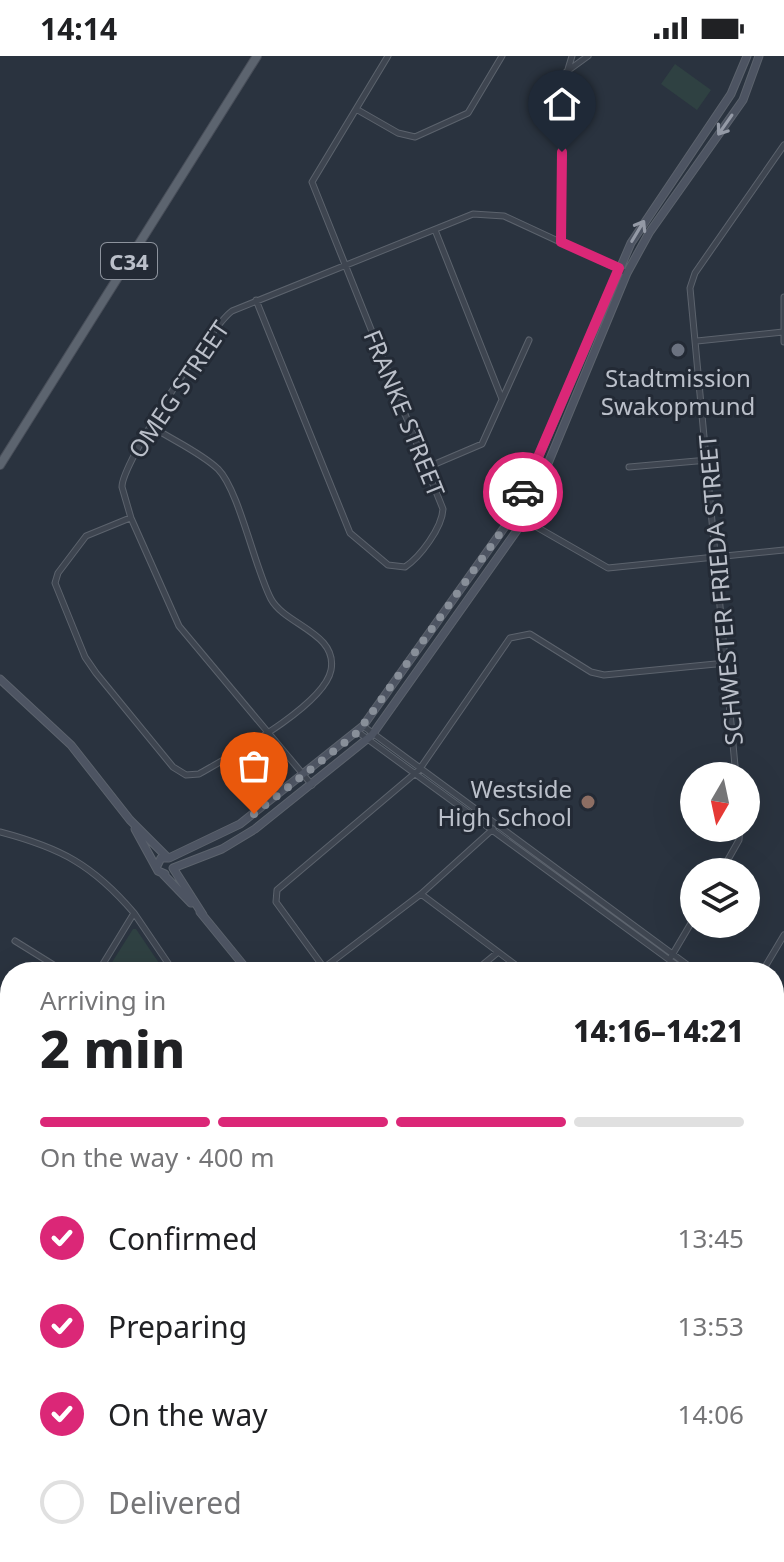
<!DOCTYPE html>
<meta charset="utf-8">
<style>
body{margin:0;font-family:"Noto Sans",sans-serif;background:#f6f6f6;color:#202124;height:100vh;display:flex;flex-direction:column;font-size:30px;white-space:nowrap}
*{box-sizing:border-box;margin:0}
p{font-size:26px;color:#757577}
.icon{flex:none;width:44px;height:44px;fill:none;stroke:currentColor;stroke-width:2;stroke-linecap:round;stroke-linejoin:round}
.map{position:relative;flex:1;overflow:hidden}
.side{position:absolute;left:0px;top:906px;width:784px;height:600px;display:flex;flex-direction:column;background:#fff;border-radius:32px 32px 0 0;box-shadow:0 8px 32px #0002}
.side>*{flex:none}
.needle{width:52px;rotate:189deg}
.buttons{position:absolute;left:680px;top:706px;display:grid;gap:16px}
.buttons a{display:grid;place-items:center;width:80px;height:80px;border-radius:50%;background:#fff;box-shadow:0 8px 32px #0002;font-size:40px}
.pin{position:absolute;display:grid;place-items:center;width:68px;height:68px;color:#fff;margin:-82px -34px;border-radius:50% 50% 50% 0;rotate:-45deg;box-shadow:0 0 8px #0007}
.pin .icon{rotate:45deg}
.courier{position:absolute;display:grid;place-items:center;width:80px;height:80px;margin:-40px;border:6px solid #db2777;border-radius:50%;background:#fff;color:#222;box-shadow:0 2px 10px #0007}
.overview em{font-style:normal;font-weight:800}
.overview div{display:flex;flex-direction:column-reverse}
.overview{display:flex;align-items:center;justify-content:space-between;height:136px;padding:0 40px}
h1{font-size:52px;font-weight:800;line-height:60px}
.bar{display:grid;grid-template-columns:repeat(4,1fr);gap:12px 8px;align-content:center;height:96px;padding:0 40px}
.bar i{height:10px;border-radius:6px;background:#e0e0e0}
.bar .on{background:#db2777}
.bar p{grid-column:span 4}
ol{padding:0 40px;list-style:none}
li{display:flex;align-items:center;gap:24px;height:88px}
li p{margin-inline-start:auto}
li .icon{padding:8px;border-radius:50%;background:#db2777;color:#fff;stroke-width:4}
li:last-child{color:#757577}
li i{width:44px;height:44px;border:4px solid #e0e0e0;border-radius:50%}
.status{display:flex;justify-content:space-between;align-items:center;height:56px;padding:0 40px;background:#fff;direction:ltr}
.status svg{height:22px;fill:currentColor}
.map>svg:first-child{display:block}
.green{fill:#2f4142}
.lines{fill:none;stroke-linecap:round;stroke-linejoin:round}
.street-casing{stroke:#5c636d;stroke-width:7}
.secondary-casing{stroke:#5c636d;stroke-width:9}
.primary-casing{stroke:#484e59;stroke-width:10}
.street{stroke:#3e4550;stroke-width:5}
.secondary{stroke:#4d5462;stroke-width:7}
.primary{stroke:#5c646f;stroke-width:8}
.oneway{stroke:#949aa6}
.done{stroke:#888f99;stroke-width:8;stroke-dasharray:0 14.4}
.route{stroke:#db2777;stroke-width:10}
.worship-dot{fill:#6b7280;stroke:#232a35;stroke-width:3}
.education-dot{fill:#8d6e63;stroke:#232a35;stroke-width:3}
.labels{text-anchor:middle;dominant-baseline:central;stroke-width:6;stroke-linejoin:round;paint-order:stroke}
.shield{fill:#232a35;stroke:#8d939d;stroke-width:2}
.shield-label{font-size:22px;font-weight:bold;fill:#bbc0ca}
.poi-label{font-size:24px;fill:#bbc0ca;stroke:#232a35}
.street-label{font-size:24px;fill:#bbc0ca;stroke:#232a35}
</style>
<div class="status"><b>14:14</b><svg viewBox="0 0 49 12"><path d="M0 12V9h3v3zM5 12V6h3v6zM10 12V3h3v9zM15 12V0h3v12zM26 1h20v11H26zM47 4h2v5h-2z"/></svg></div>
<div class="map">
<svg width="784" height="1506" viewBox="0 0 784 1506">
<rect width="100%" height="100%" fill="#2a333f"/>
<path class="green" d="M 675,8 L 711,34 L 697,54 L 661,28 Z
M 133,873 L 136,873 L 165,916 L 106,916 Z"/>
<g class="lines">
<g class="street-casing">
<path id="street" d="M 566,16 L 588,0
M 356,53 L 398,77 L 415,81 L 468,57 L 502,0
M 435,174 L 502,343
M 561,186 L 562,33 L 572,0
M 784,241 L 784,286
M 256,244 L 350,477 L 388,509 L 405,511 C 420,501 442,472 443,453 L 312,126 L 388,0
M 697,285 L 783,276
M 428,411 L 482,388 L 529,284
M 629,411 L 708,404
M 514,458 L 608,512 L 784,494
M 130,462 L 86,480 L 58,517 L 55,527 L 85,601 L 96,617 L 173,711 L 186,719 L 199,718 C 230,700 324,650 331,614 C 338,577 285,569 271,543 C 255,513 239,434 218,413 C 200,396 172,384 151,370
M 363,670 L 697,916
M 358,676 L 686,916
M 736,720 L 690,232 L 695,217 L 784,89
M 312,729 L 179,570 L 131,462 L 122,431 C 121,408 212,269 232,255 L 473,158 L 504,160 L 627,217
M 0,776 C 61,792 93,809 134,857 L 98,916
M 721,816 L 739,784 L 740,772
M 421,838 L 525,916
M 134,857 L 174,916
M 15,885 L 65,916
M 671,901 L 694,862
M 325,911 L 421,838 L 493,773
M 327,916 L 276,846 L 277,834 L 419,714 L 510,582 L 530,578 L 591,616 L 604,619 L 726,607
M 474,916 L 497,897
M 762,916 L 784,879
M 774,962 L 784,968
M 774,969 L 784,975
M 0,973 L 10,979
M 774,1063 L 784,1069
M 0,1072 L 10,1056
M 0,1085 L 10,1092
M 774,1212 L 784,1209
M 0,1317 L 10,1280
M 0,1333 L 10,1333
M 774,1364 L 784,1374
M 0,1390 L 10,1389
M 0,1419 L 10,1418
M 774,1462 L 784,1446
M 774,1481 L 784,1488
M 375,1496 L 379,1506
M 508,1496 L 511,1506
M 614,1496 L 617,1506
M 212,1506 L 213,1496
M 312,1506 L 313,1496"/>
</g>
<g class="secondary-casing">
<path id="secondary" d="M 0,623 L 71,689 L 130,764 L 167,801
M 135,773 L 158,815 L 165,818
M 169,802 L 240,768 L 363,670 L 514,458 L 631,187 L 731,38 L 747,0
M 157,810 L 161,802 L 167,802
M 163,818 L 191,847
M 200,856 L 249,916
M 203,859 L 173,812 L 222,793 L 255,773 L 372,679 L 525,463 L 627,217 L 649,177 L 743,44 L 759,0
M 774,1047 L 784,1030
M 774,1064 L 784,1046
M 441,1496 L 444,1506"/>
</g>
<g class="primary-casing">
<path id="primary" d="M 0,409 L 257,0"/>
</g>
<use href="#street" class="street"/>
<use href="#secondary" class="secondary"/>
<use href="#primary" class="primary"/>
</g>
<defs><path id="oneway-shaft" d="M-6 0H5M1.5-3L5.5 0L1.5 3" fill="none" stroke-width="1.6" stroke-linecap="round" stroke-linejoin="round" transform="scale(2)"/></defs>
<g class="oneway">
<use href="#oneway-shaft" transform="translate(725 69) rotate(125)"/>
<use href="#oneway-shaft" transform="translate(638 175) rotate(-59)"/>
</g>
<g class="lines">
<path class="done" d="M 254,758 L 358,676 L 514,458 L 523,436"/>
<path class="route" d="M 523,436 L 619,212 L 561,186 L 562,96"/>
</g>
<circle class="worship-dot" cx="678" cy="294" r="8"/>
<circle class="education-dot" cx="588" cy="746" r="8"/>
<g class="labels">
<rect class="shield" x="101" y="187" width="56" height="36" rx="6"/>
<g class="shield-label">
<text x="129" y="205">C34</text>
</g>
<g class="poi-label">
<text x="678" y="321">Stadtmission<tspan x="678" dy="28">Swakopmund</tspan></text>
<text x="572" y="732" text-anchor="end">Westside<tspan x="572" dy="28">High School</tspan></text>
</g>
<g class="street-label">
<text transform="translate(178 333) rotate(-56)">OMEG STREET</text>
<text transform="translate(405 357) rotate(68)">FRANKE STREET</text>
<text transform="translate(720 534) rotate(-95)">SCHWESTER FRIEDA STREET</text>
</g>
</g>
</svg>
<div class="buttons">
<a><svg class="needle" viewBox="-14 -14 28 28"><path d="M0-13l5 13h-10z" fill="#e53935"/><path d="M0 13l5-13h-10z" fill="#757577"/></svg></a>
<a><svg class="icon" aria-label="layers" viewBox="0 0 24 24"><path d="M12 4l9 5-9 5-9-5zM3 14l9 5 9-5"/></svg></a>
</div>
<div class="pin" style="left:254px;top:758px;background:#ea580c"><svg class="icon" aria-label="bag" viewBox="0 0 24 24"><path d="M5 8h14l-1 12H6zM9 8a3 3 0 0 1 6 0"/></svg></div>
<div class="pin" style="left:562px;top:96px;background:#1f2937"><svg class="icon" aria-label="home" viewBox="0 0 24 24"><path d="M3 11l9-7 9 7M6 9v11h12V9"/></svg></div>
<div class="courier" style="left:523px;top:436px"><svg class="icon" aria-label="car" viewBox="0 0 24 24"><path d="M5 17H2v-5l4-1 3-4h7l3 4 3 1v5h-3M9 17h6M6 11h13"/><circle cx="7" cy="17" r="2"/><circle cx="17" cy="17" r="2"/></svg></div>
<section class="side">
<div class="overview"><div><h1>2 min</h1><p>Arriving in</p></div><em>14:16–14:21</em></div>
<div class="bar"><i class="on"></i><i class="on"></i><i class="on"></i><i></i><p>On the way · 400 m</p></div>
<ol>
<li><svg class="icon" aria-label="check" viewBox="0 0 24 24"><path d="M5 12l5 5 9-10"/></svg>Confirmed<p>13:45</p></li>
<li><svg class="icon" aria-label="check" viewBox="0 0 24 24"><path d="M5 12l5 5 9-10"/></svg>Preparing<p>13:53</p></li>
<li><svg class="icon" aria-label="check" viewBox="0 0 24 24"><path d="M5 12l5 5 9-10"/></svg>On the way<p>14:06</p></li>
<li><i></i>Delivered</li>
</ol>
</section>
</div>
